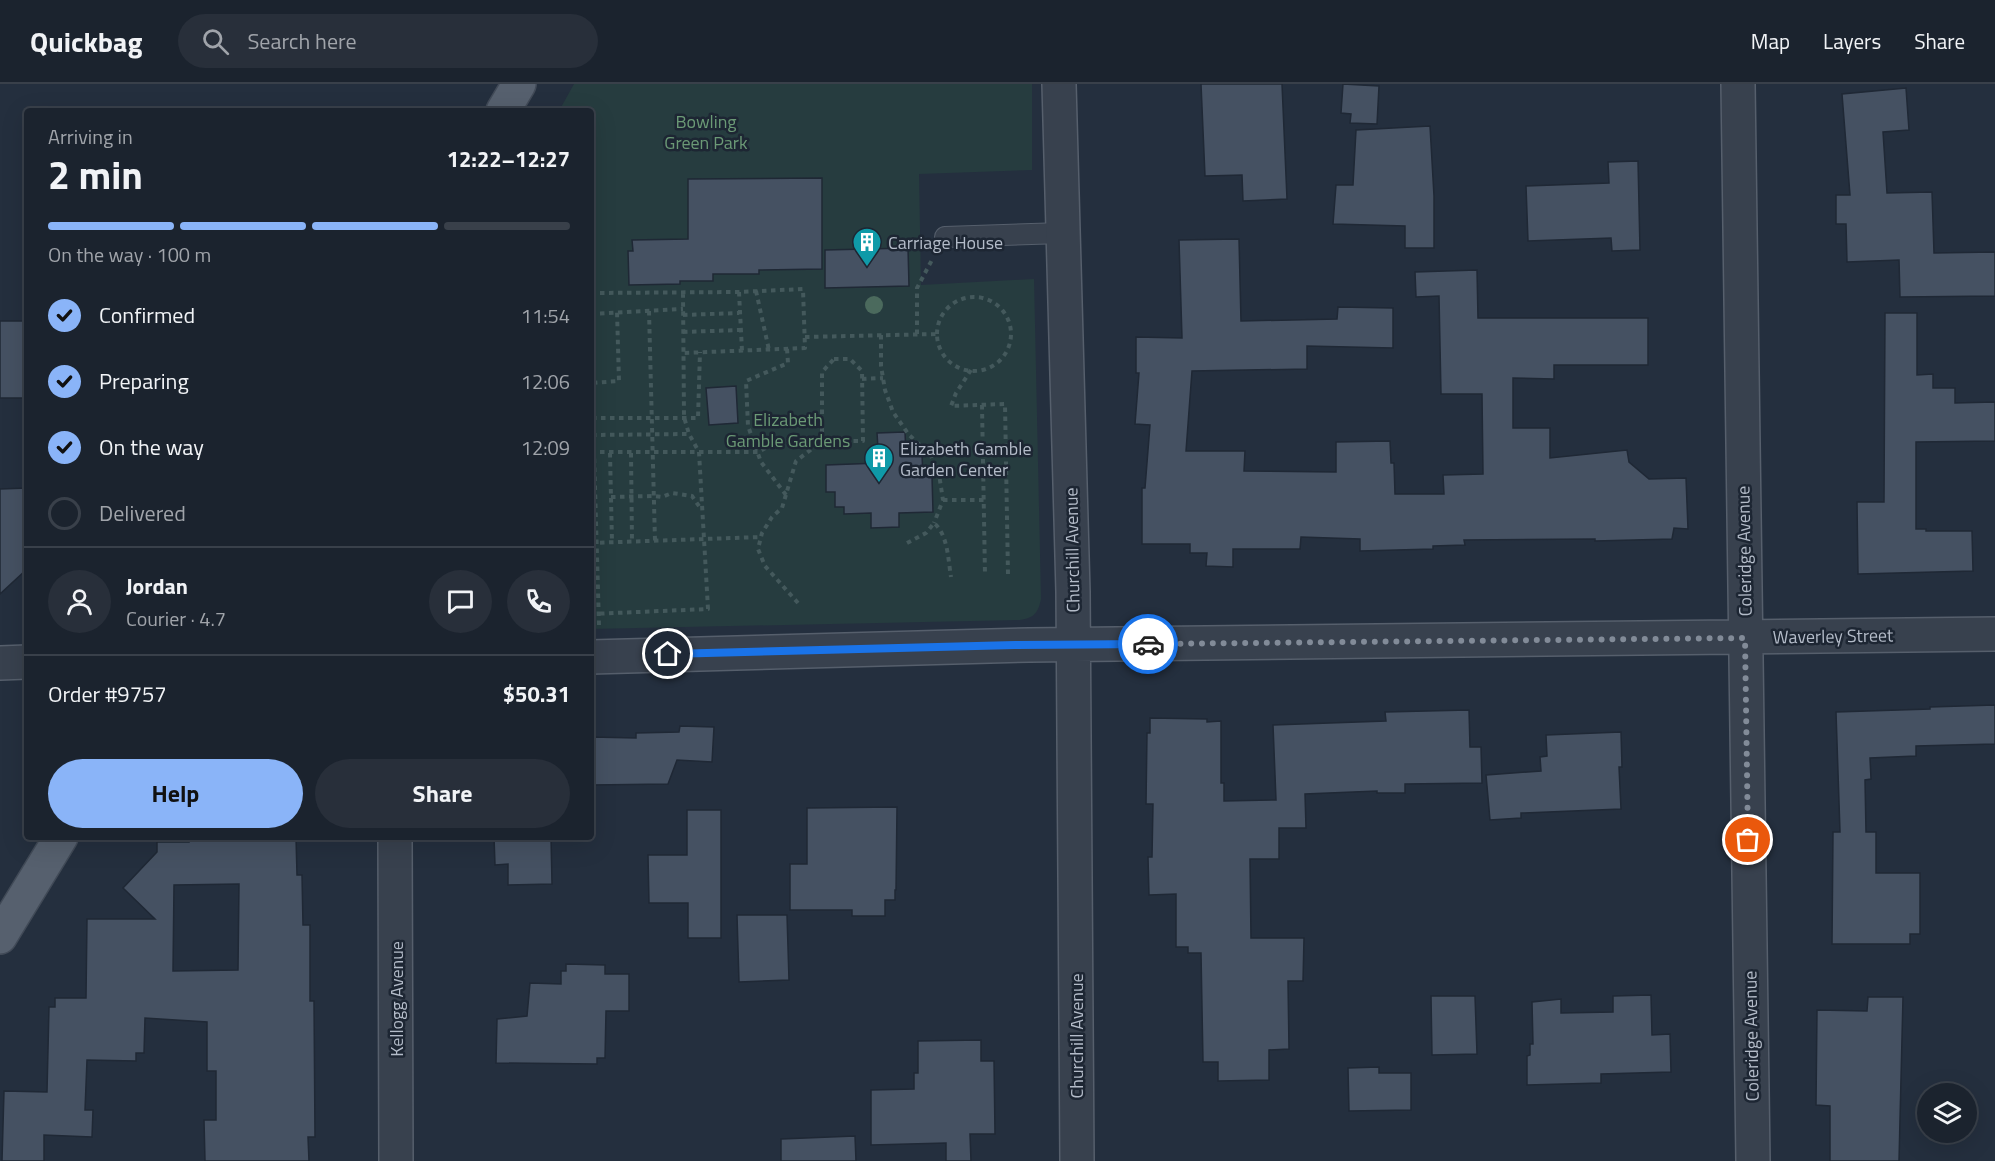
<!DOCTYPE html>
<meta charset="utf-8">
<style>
body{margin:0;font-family:"Titillium Web",sans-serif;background:#282f3a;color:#f1f3f6;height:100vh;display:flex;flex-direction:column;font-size:22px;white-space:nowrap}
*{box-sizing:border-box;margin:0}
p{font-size:20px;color:#a0a4aa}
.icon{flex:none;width:33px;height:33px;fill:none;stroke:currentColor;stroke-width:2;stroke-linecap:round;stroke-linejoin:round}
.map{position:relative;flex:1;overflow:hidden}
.panel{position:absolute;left:24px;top:24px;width:570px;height:732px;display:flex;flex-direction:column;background:#1b232e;border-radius:6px;box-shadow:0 6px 24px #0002,0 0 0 2px #39404a}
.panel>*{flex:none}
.tools{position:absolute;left:1917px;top:999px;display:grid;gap:12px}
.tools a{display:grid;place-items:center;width:60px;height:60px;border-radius:50%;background:#1b232e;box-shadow:0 6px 24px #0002,0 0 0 2px #39404a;font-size:30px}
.pin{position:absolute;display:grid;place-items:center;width:51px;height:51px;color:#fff;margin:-26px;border:3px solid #fff;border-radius:50%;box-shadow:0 2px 6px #0007}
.courier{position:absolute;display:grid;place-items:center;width:60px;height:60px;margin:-30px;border:4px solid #1a73e8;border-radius:50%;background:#fff;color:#222;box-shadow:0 2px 8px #0007}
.summary em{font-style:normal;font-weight:700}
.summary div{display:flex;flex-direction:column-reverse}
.summary{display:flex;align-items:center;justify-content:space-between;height:102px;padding:0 24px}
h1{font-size:39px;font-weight:700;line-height:45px}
.bar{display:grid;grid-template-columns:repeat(4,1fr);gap:9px 6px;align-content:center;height:72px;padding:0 24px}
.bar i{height:8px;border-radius:4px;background:#39404a}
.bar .on{background:#8ab4f8}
.bar p{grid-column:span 4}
.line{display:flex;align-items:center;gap:15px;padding:0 24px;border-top:2px solid #39404a}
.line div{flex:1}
.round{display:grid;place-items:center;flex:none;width:63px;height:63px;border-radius:32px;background:#282f3a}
ol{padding:0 24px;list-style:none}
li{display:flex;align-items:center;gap:18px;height:66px}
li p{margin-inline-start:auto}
li .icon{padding:6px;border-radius:50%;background:#8ab4f8;color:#111;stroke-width:4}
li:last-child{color:#a0a4aa}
li i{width:33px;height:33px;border:3px solid #39404a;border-radius:50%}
.cta{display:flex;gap:12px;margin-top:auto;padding:12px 24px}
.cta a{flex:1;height:69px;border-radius:36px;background:#8ab4f8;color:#111;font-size:24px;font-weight:700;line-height:69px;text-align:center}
.cta a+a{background:#282f3a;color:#f1f3f6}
header{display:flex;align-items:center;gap:36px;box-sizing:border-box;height:84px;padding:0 30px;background:#1b232e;border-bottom:2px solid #39404a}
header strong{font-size:28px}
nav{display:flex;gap:33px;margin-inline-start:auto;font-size:21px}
.search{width:420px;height:54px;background:#282f3a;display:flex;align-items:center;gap:15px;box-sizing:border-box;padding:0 21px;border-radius:33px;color:#a0a4aa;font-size:22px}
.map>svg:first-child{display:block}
.green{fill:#263c3f}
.building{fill:#455162;stroke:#1f2835;stroke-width:1.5;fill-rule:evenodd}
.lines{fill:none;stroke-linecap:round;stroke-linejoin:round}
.service-casing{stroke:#565f6c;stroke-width:22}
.minor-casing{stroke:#565f6c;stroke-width:36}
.primary-casing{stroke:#414a57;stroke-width:36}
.path{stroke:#44595c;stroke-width:4;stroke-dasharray:4.5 4.5;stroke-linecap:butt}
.service{stroke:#38414e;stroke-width:20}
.minor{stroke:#38414e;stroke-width:33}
.primary{stroke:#56606e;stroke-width:33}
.tree{fill:#4b6a5d}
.done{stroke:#828b98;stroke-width:6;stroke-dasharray:0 10.8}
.route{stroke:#1a73e8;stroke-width:8}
.labels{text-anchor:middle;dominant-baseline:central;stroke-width:5;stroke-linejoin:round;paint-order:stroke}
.park-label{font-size:18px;fill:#6b9a76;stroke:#1d2633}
.poi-label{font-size:18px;fill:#b4bcc9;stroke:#1d2633;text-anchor:start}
.street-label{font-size:18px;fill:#b4bcc9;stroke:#1d2633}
</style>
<header>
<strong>Quickbag</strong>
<div class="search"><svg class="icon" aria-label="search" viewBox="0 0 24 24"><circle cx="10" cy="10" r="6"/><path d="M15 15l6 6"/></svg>Search here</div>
<nav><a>Map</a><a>Layers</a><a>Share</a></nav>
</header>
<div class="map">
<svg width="1995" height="1077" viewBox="0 0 1995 1077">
<rect width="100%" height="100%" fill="#242f3e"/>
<path class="green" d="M 574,0 L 1032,0 L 1032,86 L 919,90 L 921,201 L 1034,195 L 1041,515 C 1038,529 1034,534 1020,536 L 591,545 L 591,27 L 559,27 Z"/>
<path class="building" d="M 1201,0 L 1282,0 L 1287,115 L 1243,117 L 1242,91 L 1205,92 Z
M 1343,0 L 1379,2 L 1377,40 L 1350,39 L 1351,30 L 1341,29 Z
M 1906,4 L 1909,46 L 1883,48 L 1887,109 L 1932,108 L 1934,169 L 1995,168 L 1995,212 L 1900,213 L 1899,176 L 1847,178 L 1846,140 L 1836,140 L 1836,111 L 1850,111 L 1842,10 Z
M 1430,42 L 1434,112 L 1434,164 L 1405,164 L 1405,142 L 1333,140 L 1336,101 L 1353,101 L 1356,46 Z
M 1638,77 L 1640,166 L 1612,167 L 1611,154 L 1528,157 L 1526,102 L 1609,99 L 1608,78 Z
M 822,94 L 822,185 L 759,186 L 759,190 L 713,190 L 713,197 L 680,197 L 680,200 L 629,201 L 628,167 L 633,167 L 632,156 L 688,155 L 688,95 Z
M 1239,155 L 1241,237 L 1337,235 L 1338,223 L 1393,224 L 1393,264 L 1307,262 L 1307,285 L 1192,287 L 1186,367 L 1245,367 L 1244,387 L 1336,388 L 1336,358 L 1390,357 L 1391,379 L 1394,379 L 1395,410 L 1444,410 L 1443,391 L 1483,390 L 1482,310 L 1441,310 L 1439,212 L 1416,213 L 1415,188 L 1477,186 L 1478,234 L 1648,234 L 1648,281 L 1554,281 L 1554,295 L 1513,294 L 1513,344 L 1550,344 L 1550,374 L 1627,366 L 1629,378 L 1649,395 L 1686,394 L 1688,445 L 1674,444 L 1672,455 L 1595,457 L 1595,455 L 1464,456 L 1465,461 L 1433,462 L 1433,465 L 1360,467 L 1360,455 L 1301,453 L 1300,465 L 1233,465 L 1233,483 L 1206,482 L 1207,469 L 1190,469 L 1190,460 L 1142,460 L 1142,404 L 1145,404 L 1150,341 L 1135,340 L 1139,289 L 1136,289 L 1136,253 L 1182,254 L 1179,156 Z
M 908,164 L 909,202 L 825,204 L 825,166 Z
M 1885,229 L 1917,229 L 1917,291 L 1933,290 L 1933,304 L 1955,304 L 1955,319 L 1995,318 L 1995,357 L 1916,358 L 1916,445 L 1926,445 L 1926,447 L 1972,447 L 1973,487 L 1858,490 L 1857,418 L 1884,418 Z
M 0,237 L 27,237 L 27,314 L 0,314 Z
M 736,302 L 738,339 L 709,341 L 706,304 Z
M 905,348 L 906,372 L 922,371 L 923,393 L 932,392 L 933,428 L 899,429 L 899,443 L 871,444 L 871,429 L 844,430 L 844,423 L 835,423 L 835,408 L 826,408 L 826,381 L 879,379 L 877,349 Z
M 27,404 L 27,485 L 0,510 L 0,405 Z
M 1995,621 L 1995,660 L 1916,662 L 1916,672 L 1870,674 L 1871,695 L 1865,696 L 1866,748 L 1876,748 L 1876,789 L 1920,789 L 1920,850 L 1910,850 L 1910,860 L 1832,860 L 1833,748 L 1840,748 L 1836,628 L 1930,625 L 1930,623 Z
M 1469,626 L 1470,663 L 1481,663 L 1482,699 L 1405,700 L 1405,709 L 1377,709 L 1377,707 L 1305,710 L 1306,744 L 1279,744 L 1279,775 L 1250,775 L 1251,854 L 1304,854 L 1303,897 L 1288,897 L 1289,965 L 1269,966 L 1269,996 L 1218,997 L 1218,978 L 1203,978 L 1201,869 L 1188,869 L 1188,863 L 1176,863 L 1176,810 L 1149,811 L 1148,773 L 1152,773 L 1153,720 L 1146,720 L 1147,649 L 1150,649 L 1150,634 L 1207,635 L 1207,638 L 1221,637 L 1221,699 L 1224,699 L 1224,717 L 1276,716 L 1273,641 L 1386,637 L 1385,628 Z
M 680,642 L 714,643 L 712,678 L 677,676 L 668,700 L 591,701 L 591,653 L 636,654 L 636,649 L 679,648 Z
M 1621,648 L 1622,683 L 1619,683 L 1621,725 L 1521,729 L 1521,734 L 1490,736 L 1486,691 L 1541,687 L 1540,673 L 1547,672 L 1546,651 Z
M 897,723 L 896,806 L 895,806 L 895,816 L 885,816 L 885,832 L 852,832 L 852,826 L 790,826 L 790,780 L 807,780 L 807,724 Z
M 687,726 L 721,726 L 721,854 L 688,854 L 688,819 L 649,819 L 648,771 L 687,771 Z
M 203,753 L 296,753 L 297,791 L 302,791 L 303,841 L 310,841 L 310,917 L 314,917 L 315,1053 L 308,1053 L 309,1077 L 205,1077 L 204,1036 L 216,1036 L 216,987 L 207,987 L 207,938 L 145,934 L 144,969 L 136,969 L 136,977 L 87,976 L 85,1026 L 93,1026 L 92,1053 L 44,1051 L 44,1077 L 2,1077 L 4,1007 L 47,1008 L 49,923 L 55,923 L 55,914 L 86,914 L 87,835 L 155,835 L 123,804 L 157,768 L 157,758 L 189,758 L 189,754 ZM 239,800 L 238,886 L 173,887 L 174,801 Z
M 494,753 L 551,753 L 552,800 L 508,801 L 508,780 L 495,781 Z
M 737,831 L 787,831 L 789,896 L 739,898 Z
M 566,880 L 605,881 L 605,890 L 629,890 L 629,927 L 606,927 L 605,974 L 597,974 L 597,980 L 496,979 L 497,935 L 527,932 L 530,899 L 561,900 L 561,887 L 566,887 Z
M 1651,911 L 1652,951 L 1670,950 L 1671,988 L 1601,990 L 1601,999 L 1527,1001 L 1527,972 L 1530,971 L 1530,960 L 1533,960 L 1532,918 L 1561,915 L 1561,929 L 1613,928 L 1613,912 Z
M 1431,912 L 1475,912 L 1477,970 L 1432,971 Z
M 1868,913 L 1903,913 L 1899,1077 L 1830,1077 L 1830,1022 L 1816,1021 L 1817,926 L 1867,927 Z
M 981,956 L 981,977 L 994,977 L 995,1050 L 970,1050 L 971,1077 L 946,1077 L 946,1059 L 871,1061 L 871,1006 L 914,1005 L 914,989 L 918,989 L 918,957 Z
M 1379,983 L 1379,989 L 1411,989 L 1411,1026 L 1349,1027 L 1348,984 Z
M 855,1052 L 856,1077 L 781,1077 L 781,1055 Z"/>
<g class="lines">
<g class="service-casing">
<path id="service" d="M 945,153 L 1063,149"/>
</g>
<g class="minor-casing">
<path id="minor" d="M 1059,0 L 1073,508 L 1077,1077
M 1738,0 L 1753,1077
M 591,573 L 1029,561 L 1995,550
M 0,579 L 27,578
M 395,753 L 396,1077"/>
</g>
<g class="primary-casing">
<path id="primary" d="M 503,27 L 519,0
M 0,853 L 61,753"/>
</g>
<path class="path" d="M 756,207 L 769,266
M 739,208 L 742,267
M 591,209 L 739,208 L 803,205 L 805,264 L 683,269
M 592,209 L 593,229
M937 250a37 37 0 1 1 74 0a37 37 0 1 1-74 0Z
M 649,227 L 655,457
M 591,230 L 683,225
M 683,231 L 739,229
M 683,248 L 740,246
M 917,250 L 917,204 L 933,174
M 881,251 L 881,282 L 885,306 L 893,328 L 909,351 L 930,370 L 939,390 L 943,416 L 934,439
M 805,253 L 937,250
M 834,275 L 850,275 L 862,287 L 863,357 L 822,357 L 822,288 Z
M 971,286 L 956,309 L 951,322 L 1005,320 L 1008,491
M 862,295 L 883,294
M 982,321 L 985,491
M 592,334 L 698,334 L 700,268
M 592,351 L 689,350
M 591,368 L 758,368 L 779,357 L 822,357
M 610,369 L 612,458
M 631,369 L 632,458
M 786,411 L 761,378 L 748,342 L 746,297 L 788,279 L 787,265
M 611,413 L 654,412 L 662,413 L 672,409 L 692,412 L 701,425
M 943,416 L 984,416
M 591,459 L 761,453
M 907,459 L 926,449 L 934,439 C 948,451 948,475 951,493
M 798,519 L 765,482 L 758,465 L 762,449 L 772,433 L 782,424 L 796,377 L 821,358
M 591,530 L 708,525 L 699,368 L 689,350 L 684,333 L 683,208
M 599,541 L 592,299 L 619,297 L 617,228"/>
<use href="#service" class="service"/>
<use href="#minor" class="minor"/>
<use href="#primary" class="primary"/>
</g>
<circle class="tree" cx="874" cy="221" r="9"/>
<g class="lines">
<path class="done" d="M 1148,560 L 1745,554 L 1748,756"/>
<path class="route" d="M 668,570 L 1015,561 L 1148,560"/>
</g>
<defs>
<g id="building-pin" transform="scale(1.5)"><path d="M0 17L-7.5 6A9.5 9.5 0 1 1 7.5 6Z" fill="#0f9aa8" stroke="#1d2633"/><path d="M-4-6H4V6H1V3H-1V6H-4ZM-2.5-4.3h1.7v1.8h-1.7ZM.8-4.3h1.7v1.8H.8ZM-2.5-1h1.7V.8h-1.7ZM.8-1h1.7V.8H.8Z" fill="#fff"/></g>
</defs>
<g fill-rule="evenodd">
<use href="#building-pin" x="867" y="158"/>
<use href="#building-pin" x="879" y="374"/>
</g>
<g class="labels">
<g class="park-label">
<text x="706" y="37">Bowling<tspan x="706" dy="21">Green Park</tspan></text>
<text x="788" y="335">Elizabeth<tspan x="788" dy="21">Gamble Gardens</tspan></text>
</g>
<g class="poi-label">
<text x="888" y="158">Carriage House</text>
<text x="900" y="364">Elizabeth Gamble<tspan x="900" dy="21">Garden Center</tspan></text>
</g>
<g class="street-label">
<text transform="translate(1072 466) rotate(-91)">Churchill Avenue</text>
<text transform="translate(1744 467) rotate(-91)">Coleridge Avenue</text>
<text transform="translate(1833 552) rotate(-1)">Waverley Street</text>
<text transform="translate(396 915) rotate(-90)">Kellogg Avenue</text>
<text transform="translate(1076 952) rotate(-90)">Churchill Avenue</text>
<text transform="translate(1751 952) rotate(-91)">Coleridge Avenue</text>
</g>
</g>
</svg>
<div class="tools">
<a><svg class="icon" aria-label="layers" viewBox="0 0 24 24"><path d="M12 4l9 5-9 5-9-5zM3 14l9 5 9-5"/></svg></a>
</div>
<div class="pin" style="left:1748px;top:756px;background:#ea580c"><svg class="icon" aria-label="bag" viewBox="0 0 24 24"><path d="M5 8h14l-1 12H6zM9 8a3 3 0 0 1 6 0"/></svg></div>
<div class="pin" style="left:668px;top:570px;background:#1f2937"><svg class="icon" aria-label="home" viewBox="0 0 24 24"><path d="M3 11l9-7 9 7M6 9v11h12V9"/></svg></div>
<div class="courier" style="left:1148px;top:560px"><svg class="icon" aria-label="car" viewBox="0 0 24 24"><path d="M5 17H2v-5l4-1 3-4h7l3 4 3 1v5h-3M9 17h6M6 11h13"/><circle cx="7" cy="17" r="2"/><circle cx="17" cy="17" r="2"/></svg></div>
<section class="panel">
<div class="summary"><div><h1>2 min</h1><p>Arriving in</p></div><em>12:22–12:27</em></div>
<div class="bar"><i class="on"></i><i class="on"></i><i class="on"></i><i></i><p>On the way · 100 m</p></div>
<ol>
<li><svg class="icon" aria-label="check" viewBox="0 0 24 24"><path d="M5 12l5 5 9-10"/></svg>Confirmed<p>11:54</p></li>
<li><svg class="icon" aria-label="check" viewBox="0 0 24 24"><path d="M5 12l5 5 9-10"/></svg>Preparing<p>12:06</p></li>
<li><svg class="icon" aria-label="check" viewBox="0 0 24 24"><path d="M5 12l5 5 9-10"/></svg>On the way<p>12:09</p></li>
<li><i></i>Delivered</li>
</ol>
<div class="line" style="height:108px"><a class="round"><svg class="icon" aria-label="person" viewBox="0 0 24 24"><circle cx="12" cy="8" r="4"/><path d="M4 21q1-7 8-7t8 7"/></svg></a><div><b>Jordan</b><p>Courier · 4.7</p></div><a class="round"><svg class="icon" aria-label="chat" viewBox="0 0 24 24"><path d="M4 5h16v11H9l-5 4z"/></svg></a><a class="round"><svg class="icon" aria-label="phone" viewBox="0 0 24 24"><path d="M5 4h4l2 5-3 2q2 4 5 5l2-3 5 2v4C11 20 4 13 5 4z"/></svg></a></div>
<div class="line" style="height:78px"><div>Order #9757</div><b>$50.31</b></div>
<div class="cta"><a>Help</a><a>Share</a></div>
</section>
</div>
